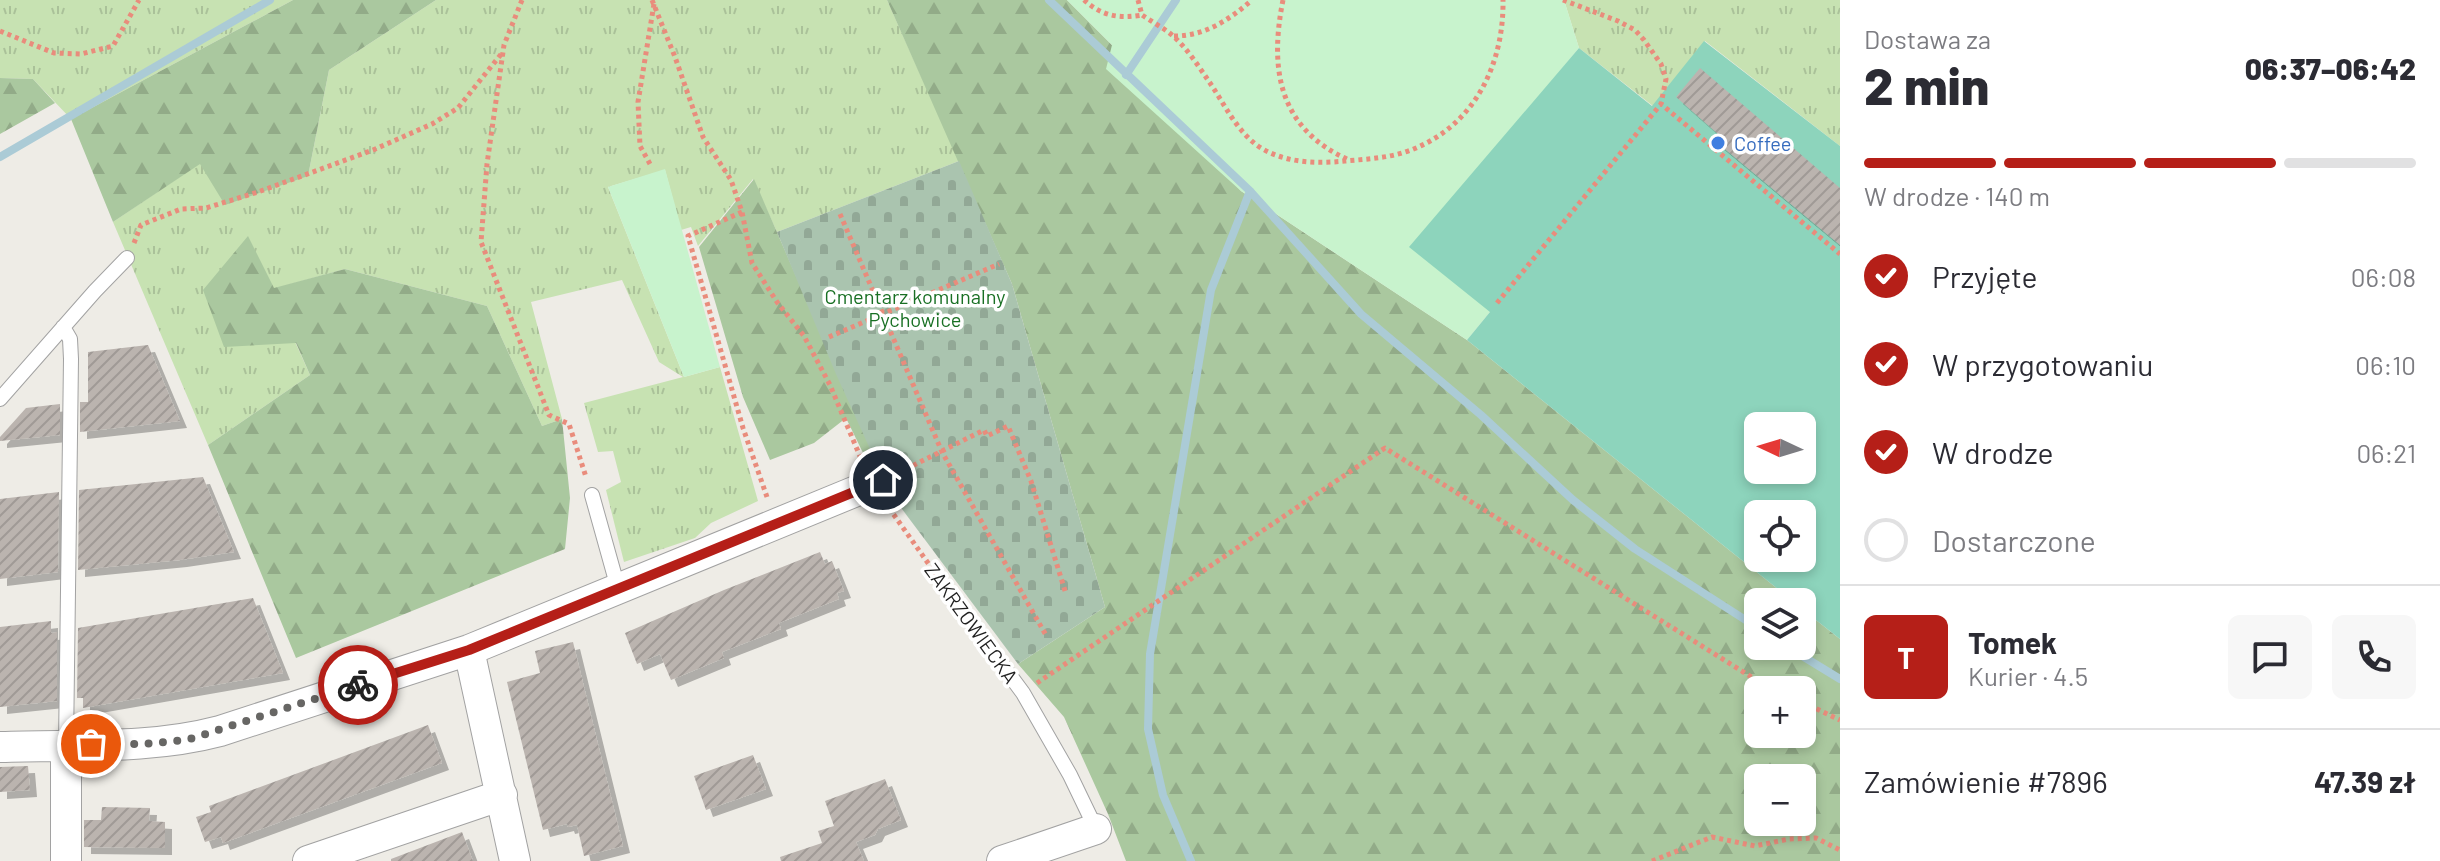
<!DOCTYPE html>
<html lang="pl">
<meta charset="utf-8">
<style>
body{margin:0;font-family:Barlow,sans-serif;background:#f7f7f7;color:#2b2b33;height:100vh;display:flex;flex-direction:column;font-size:30px;white-space:nowrap}
*{box-sizing:border-box;margin:0}
p{font-size:26px;color:#7c7c81}
.icon{flex:none;width:44px;height:44px;fill:none;stroke:currentColor;stroke-width:2;stroke-linecap:round;stroke-linejoin:round}
.map{position:relative;flex:1;overflow:hidden}
.drawer{display:flex;flex-direction:column;background:#fff;width:600px}
.drawer>*{flex:none}
.needle{width:52px;rotate:274deg}
.tools{position:absolute;left:1744px;top:412px;display:grid;gap:16px}
.tools a{display:grid;place-items:center;width:72px;height:72px;border-radius:12px;background:#fff;box-shadow:0 4px 12px #0003;font-size:40px}
.pin{position:absolute;display:grid;place-items:center;width:68px;height:68px;color:#fff;margin:-34px;border:4px solid #fff;border-radius:50%;box-shadow:0 2px 8px #0007}
.courier{position:absolute;display:grid;place-items:center;width:80px;height:80px;margin:-40px;border:6px solid #b51f18;border-radius:50%;background:#fff;color:#222;box-shadow:0 2px 10px #0007}
.head em{font-style:normal;font-weight:800}
.head div{display:flex;flex-direction:column-reverse}
.head{display:flex;align-items:center;justify-content:space-between;height:136px;padding:0 24px}
h1{font-size:52px;font-weight:800;line-height:60px}
.bar{display:grid;grid-template-columns:repeat(4,1fr);gap:12px 8px;align-content:center;height:96px;padding:0 24px}
.bar i{height:10px;border-radius:6px;background:#e1e1e2}
.bar .active{background:#b51f18}
.bar p{grid-column:span 4}
.line{display:flex;align-items:center;gap:20px;padding:0 24px;border-top:2px solid #e1e1e2}
.line div{flex:1}
.round{display:grid;place-items:center;flex:none;width:84px;height:84px;border-radius:12px;background:#f7f7f7}
ol{padding:0 24px;list-style:none}
li{display:flex;align-items:center;gap:24px;height:88px}
li p{margin-inline-start:auto}
li .icon{padding:8px;border-radius:50%;background:#b51f18;color:#fff;stroke-width:4}
li:last-child{color:#7c7c81}
li i{width:44px;height:44px;border:4px solid #e1e1e2;border-radius:50%}
main{display:flex;flex:1;min-height:0}
.map>svg:first-child{display:block}
.grass{fill:url(#grass-tufts)}
.forest{fill:url(#forest-firs);fill-rule:evenodd}
.cemetery{fill:url(#cemetery-stones)}
.park{fill:#c8f3cd}
.pitch{fill:#8dd4bc;fill-rule:evenodd}
.lines{fill:none;stroke-linecap:round;stroke-linejoin:round}
.stream{stroke:#abcbd6;stroke-width:8}
.building{fill:url(#building-hatch);filter:url(#shadow)}
.lane-casing{stroke:#a2a2a2;stroke-width:16}
.street-casing{stroke:#a2a2a2;stroke-width:32}
.path{stroke:#e98c7c;stroke-width:5;stroke-dasharray:4 4;stroke-linecap:butt}
.lane{stroke:#fff;stroke-width:14}
.street{stroke:#fff;stroke-width:30}
.done{stroke:#676664;stroke-width:8;stroke-dasharray:0 14.4}
.route{stroke:#b51f18;stroke-width:10}
.shop-dot{fill:#3f7fe0;stroke:#fff;stroke-width:3}
.labels{text-anchor:middle;dominant-baseline:central;stroke-width:7;stroke-linejoin:round;paint-order:stroke}
.shop-label{font-size:20px;fill:#366cbe;stroke:#fff;text-anchor:start}
.park-label{font-size:20px;fill:#197024;stroke:#fff}
.street-label{font-size:20px;fill:#1e1e1e;stroke:#fff}
</style>
<main>
<div class="map">
<svg width="1840" height="861" viewBox="0 0 1840 861">
<defs>
<pattern id="grass-tufts" width="24" height="20" patternUnits="userSpaceOnUse" patternTransform="scale(2)"><rect width="24" height="20" fill="#c7e2b2"/><path d="M3 7l-1-3M5 7V3M7 7l1-3M15 17l-1-3M17 17v-4M19 17l1-3" fill="none" stroke="#aac199"/></pattern>
<pattern id="forest-firs" width="22" height="20" patternUnits="userSpaceOnUse" patternTransform="scale(2)"><rect width="22" height="20" fill="#aac89f"/><path d="M5 1l3.5 6h-7zM16 11l3.5 6h-7z" fill="#92ab88"/></pattern>
<pattern id="cemetery-stones" width="16" height="16" patternUnits="userSpaceOnUse" patternTransform="scale(2)"><rect width="16" height="16" fill="#aac4af"/><path d="M2 7V4a2 2 0 0 1 4 0v3zM10 15v-3a2 2 0 0 1 4 0v3z" fill="#92a896"/></pattern>
<pattern id="building-hatch" width="6" height="6" patternUnits="userSpaceOnUse" patternTransform="scale(2)"><rect width="6" height="6" fill="#bbb4af"/><path d="M-1 1l2-2M0 6l6-6M5 7l2-2" fill="none" stroke="#a09a96"/></pattern>
<filter id="shadow"><feDropShadow dx="7" dy="7" stdDeviation="0" flood-color="#0004"/></filter>
</defs>
<rect width="100%" height="100%" fill="#eeece6"/>
<path class="grass" d="M 0,0 L 293,0 L 71,119 L 33,79 L 0,78 Z
M 436,0 L 887,0 L 959,161 L 777,232 L 753,179 L 698,246 L 691,227 L 681,230 L 665,170 L 608,187 L 684,377 L 720,367 L 758,501 L 711,523 L 695,538 L 624,562 L 606,490 L 621,482 L 613,451 L 598,452 L 584,403 L 683,377 L 659,362 L 622,280 L 531,302 L 562,419 L 542,426 L 487,306 L 345,269 L 273,289 L 248,237 L 310,375 L 208,445 L 113,222 L 200,163 L 308,176 L 329,70 Z
M 1564,0 L 1840,0 L 1840,146 L 1705,41 L 1653,106 L 1579,48 Z"/>
<path class="forest" d="M 293,0 L 436,0 L 329,70 L 308,176 L 225,205 L 200,164 L 113,222 L 71,119 Z
M 887,0 L 1067,0 L 1112,45 L 1241,191 L 1467,340 L 1794,602 L 1758,602 L 1758,646 L 1802,646 L 1802,609 L 1840,639 L 1840,861 L 1126,861 L 1108,814 L 1064,717 L 1018,664 L 1105,607 L 1012,284 ZM 1758,690 L 1802,690 L 1802,734 L 1758,734 ZM 1758,778 L 1802,778 L 1802,822 L 1758,822 Z
M 0,78 L 33,79 L 55,103 L 0,134 Z
M 754,179 L 880,470 L 865,457 L 846,418 L 814,443 L 770,460 L 743,397 L 699,247 Z
M 248,236 L 274,288 L 345,269 L 487,306 L 542,426 L 562,419 L 570,498 L 565,549 L 296,658 L 208,445 L 310,375 L 296,343 L 224,347 L 203,290 Z"/>
<path class="cemetery" d="M 959,161 L 1012,284 L 1105,607 L 1018,664 L 890,493 L 836,374 L 777,232 Z"/>
<path class="park" d="M 1067,0 L 1564,0 L 1579,48 L 1526,112 L 1490,312 L 1467,340 L 1241,191 L 1106,69 L 1112,45 Z
M 665,169 L 720,367 L 684,377 L 608,187 Z"/>
<path class="pitch" d="M 1704,41 L 1840,146 L 1840,639 L 1802,609 L 1802,602 L 1794,602 L 1467,340 L 1490,312 L 1409,247 L 1579,48 L 1652,106 ZM 1758,426 L 1802,426 L 1802,470 L 1758,470 ZM 1758,514 L 1802,514 L 1802,558 L 1758,558 Z"/>
<g class="lines">
<path class="stream" d="M 1049,0 L 1250,191 L 1361,314 L 1481,415 L 1573,500 L 1635,549 L 1758,628
M 1126,75 L 1176,0
M 0,157 L 270,0
M 1786,646 L 1840,679
M 1191,861 L 1163,795 L 1148,729 L 1150,654 L 1211,290 L 1250,191"/>
</g>
<path class="building" d="M 1700,68 L 1840,188 L 1840,245 L 1714,140 L 1718,134 L 1676,97 Z
M 148,345 L 180,421 L 80,432 L 80,402 L 88,402 L 88,352 Z
M 60,404 L 60,435 L 0,441 L 0,437 L 26,408 Z
M 203,477 L 234,552 L 180,560 L 78,570 L 79,490 Z
M 59,492 L 58,572 L 0,579 L 0,499 Z
M 820,552 L 825,564 L 832,561 L 844,591 L 837,593 L 839,599 L 779,623 L 781,629 L 722,652 L 724,658 L 671,680 L 660,654 L 637,664 L 625,633 L 724,590 Z
M 253,598 L 283,673 L 83,708 L 83,698 L 77,698 L 78,628 Z
M 51,621 L 51,633 L 57,632 L 57,701 L 0,707 L 0,627 Z
M 573,642 L 623,846 L 584,856 L 577,825 L 568,827 L 567,824 L 543,830 L 507,682 L 540,673 L 535,651 Z
M 428,725 L 442,763 L 223,843 L 221,837 L 205,842 L 196,817 L 211,812 L 209,806 Z
M 753,755 L 766,789 L 706,810 L 694,776 Z
M 28,766 L 30,790 L 0,792 L 0,767 Z
M 885,779 L 901,820 L 878,829 L 875,835 L 856,842 L 864,861 L 781,861 L 780,857 L 822,843 L 818,831 L 834,826 L 825,801 Z
M 102,807 L 150,808 L 149,821 L 165,822 L 165,848 L 84,847 L 84,820 L 101,820 Z
M 462,832 L 473,861 L 391,861 L 391,859 Z"/>
<g class="lines">
<g class="lane-casing">
<path id="lane" d="M 63,327 L 70,339 L 71,359 L 66,745
M 0,399 L 95,291 L 127,258
M 592,495 L 618,588
M 960,608 L 1023,693 L 1070,775 L 1096,829"/>
</g>
<g class="street-casing">
<path id="street" d="M 469,650 L 515,861
M 66,745 L 66,861
M 0,747 C 73,744 148,750 220,731 L 469,650 L 883,480
M 308,861 L 502,795
M 1002,861 L 1096,829"/>
</g>
<path class="path" d="M 522,0 L 504,45 L 487,164 L 481,242 L 549,415 L 569,424 L 586,477
M 652,0 L 675,57 L 703,137 L 731,180 L 742,212 L 752,263 L 777,302 L 804,336 L 830,385 L 862,461
M 1084,0 C 1102,16 1119,19 1142,15
M 1138,0 L 1142,15 C 1152,22 1164,28 1173,36 C 1187,48 1199,67 1210,83 C 1225,105 1236,130 1258,146 C 1283,163 1316,164 1345,161 C 1368,159 1390,158 1411,150 C 1474,126 1504,65 1503,0
M 1283,0 C 1269,70 1279,129 1349,160
M 1563,0 L 1618,21 L 1635,30 L 1644,40 L 1661,64 L 1666,79 L 1661,104
M 0,31 L 54,53 L 81,54 L 113,46 L 139,0
M 1174,36 C 1205,36 1229,20 1252,0
M 650,164 L 640,146 L 638,102 L 654,4
M 742,212 L 688,236 L 743,428 L 767,497
M 840,214 L 942,452 L 1047,637
M 134,243 L 141,225 L 181,209 L 206,208 L 258,192 L 373,150 L 432,124 L 458,108 L 502,53
M 1497,303 L 1661,104 L 1840,254
M 829,337 L 999,264
M 906,469 L 984,430 L 987,436 L 1008,426 L 1031,481 L 1066,594
M 889,508 L 950,594
M 1037,683 L 1385,448 L 1753,678 L 1778,690
M 1802,702 L 1840,720
M 1652,861 L 1712,837 L 1755,846 L 1789,839 L 1816,838 L 1840,850"/>
<use href="#lane" class="lane"/>
<use href="#street" class="street"/>
</g>
<g class="lines">
<path class="done" d="M 91,744 L 142,744 L 187,740 L 358,685"/>
<path class="route" d="M 358,685 L 469,650 L 883,480"/>
</g>
<circle class="shop-dot" cx="1718" cy="143" r="8"/>
<g class="labels">
<g class="shop-label">
<text x="1734" y="143">Coffee</text>
</g>
<g class="park-label">
<text x="915" y="296">Cmentarz komunalny<tspan x="915" dy="23">Pychowice</tspan></text>
</g>
<g class="street-label">
<text transform="translate(972 623) rotate(54)">ZAKRZOWIECKA</text>
</g>
</g>
</svg>
<div class="tools">
<a><svg class="needle" viewBox="-14 -14 28 28"><path d="M0-13l5 13h-10z" fill="#e53935"/><path d="M0 13l5-13h-10z" fill="#7c7c81"/></svg></a>
<a><svg class="icon" aria-label="locate" viewBox="0 0 24 24"><circle cx="12" cy="12" r="6"/><path d="M12 2v4M12 18v4M2 12h4M18 12h4"/></svg></a>
<a><svg class="icon" aria-label="layers" viewBox="0 0 24 24"><path d="M12 4l9 5-9 5-9-5zM3 14l9 5 9-5"/></svg></a>
<a>+</a>
<a>−</a>
</div>
<div class="pin" style="left:91px;top:744px;background:#ea580c"><svg class="icon" aria-label="bag" viewBox="0 0 24 24"><path d="M5 8h14l-1 12H6zM9 8a3 3 0 0 1 6 0"/></svg></div>
<div class="pin" style="left:883px;top:480px;background:#1f2937"><svg class="icon" aria-label="home" viewBox="0 0 24 24"><path d="M3 11l9-7 9 7M6 9v11h12V9"/></svg></div>
<div class="courier" style="left:358px;top:685px"><svg class="icon" aria-label="bike" viewBox="0 0 24 24"><circle cx="6" cy="16" r="4"/><circle cx="18" cy="16" r="4"/><path d="M6 16l4-8h5l3 8M10 8l3 8H6M13 5h3"/></svg></div>
</div>
<section class="drawer">
<div class="head"><div><h1>2 min</h1><p>Dostawa za</p></div><em>06:37–06:42</em></div>
<div class="bar"><i class="active"></i><i class="active"></i><i class="active"></i><i></i><p>W drodze · 140 m</p></div>
<ol>
<li><svg class="icon" aria-label="check" viewBox="0 0 24 24"><path d="M5 12l5 5 9-10"/></svg>Przyjęte<p>06:08</p></li>
<li><svg class="icon" aria-label="check" viewBox="0 0 24 24"><path d="M5 12l5 5 9-10"/></svg>W przygotowaniu<p>06:10</p></li>
<li><svg class="icon" aria-label="check" viewBox="0 0 24 24"><path d="M5 12l5 5 9-10"/></svg>W drodze<p>06:21</p></li>
<li><i></i>Dostarczone</li>
</ol>
<div class="line" style="height:144px"><b class="round" style="background:#b51f18;color:#fff">T</b><div><b>Tomek</b><p>Kurier · 4.5</p></div><a class="round"><svg class="icon" aria-label="chat" viewBox="0 0 24 24"><path d="M4 5h16v11H9l-5 4z"/></svg></a><a class="round"><svg class="icon" aria-label="phone" viewBox="0 0 24 24"><path d="M5 4h4l2 5-3 2q2 4 5 5l2-3 5 2v4C11 20 4 13 5 4z"/></svg></a></div>
<div class="line" style="height:104px"><div>Zamówienie #7896</div><b>47.39 zł</b></div>
</section>
</main>
